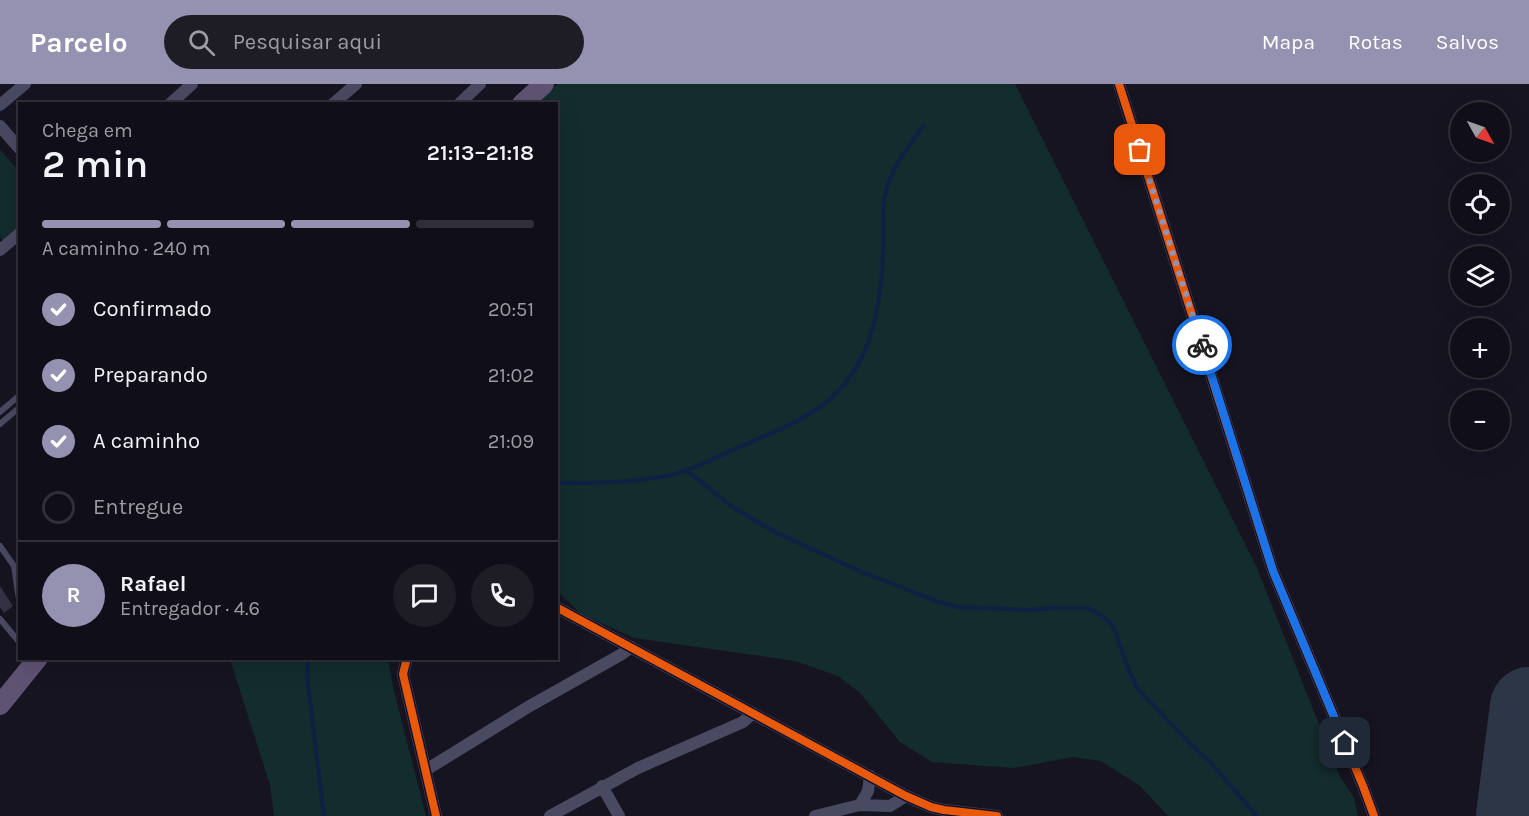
<!DOCTYPE html>
<html lang="pt">
<meta charset="utf-8">
<style>
body{margin:0;font-family:Karla,sans-serif;background:#1e1d26;color:#f1f3f6;height:100vh;display:flex;flex-direction:column;font-size:22px;white-space:nowrap}
*{box-sizing:border-box;margin:0}
p{font-size:20px;color:#9c9ca2}
.icon{flex:none;width:33px;height:33px;fill:none;stroke:currentColor;stroke-width:2;stroke-linecap:round;stroke-linejoin:round}
.map{position:relative;flex:1;overflow:hidden}
.panel{position:absolute;left:18px;top:18px;width:540px;height:558px;display:flex;flex-direction:column;background:#100f19;border-radius:0px;box-shadow:0 6px 24px #0002,0 0 0 2px #302f38}
.panel>*{flex:none}
.needle{width:39px;rotate:130deg}
.controls{position:absolute;left:1450px;top:18px;display:grid;gap:12px}
.controls a{display:grid;place-items:center;width:60px;height:60px;border-radius:50%;background:#100f19;box-shadow:0 6px 24px #0002,0 0 0 2px #302f38;font-size:30px}
.pin{position:absolute;display:grid;place-items:center;width:51px;height:51px;color:#fff;margin:-26px;border-radius:12px;box-shadow:0 3px 9px #0006}
.courier{position:absolute;display:grid;place-items:center;width:60px;height:60px;margin:-30px;border:4px solid #1a73e8;border-radius:50%;background:#fff;color:#222;box-shadow:0 2px 8px #0007}
.headline em{font-style:normal;font-weight:600}
.headline div{display:flex;flex-direction:column-reverse}
.headline{display:flex;align-items:center;justify-content:space-between;height:102px;padding:0 24px}
h1{font-size:39px;font-weight:600;line-height:45px}
.bar{display:grid;grid-template-columns:repeat(4,1fr);gap:9px 6px;align-content:center;height:72px;padding:0 24px}
.bar i{height:8px;border-radius:4px;background:#302f38}
.bar .current{background:#9591b1}
.bar p{grid-column:span 4}
.line{display:flex;align-items:center;gap:15px;padding:0 24px;border-top:2px solid #302f38}
.line div{flex:1}
.round{display:grid;place-items:center;flex:none;width:63px;height:63px;border-radius:32px;background:#1e1d26}
ol{padding:0 24px;list-style:none}
li{display:flex;align-items:center;gap:18px;height:66px}
li p{margin-inline-start:auto}
li .icon{padding:6px;border-radius:50%;background:#9591b1;color:#fff;stroke-width:4}
li:last-child{color:#9c9ca2}
li i{width:33px;height:33px;border:3px solid #302f38;border-radius:50%}
header{display:flex;align-items:center;gap:36px;box-sizing:border-box;height:84px;padding:0 30px;background:#9591b1;color:#fff}
header strong{font-size:28px}
nav{display:flex;gap:33px;margin-inline-start:auto;font-size:21px}
.search{width:420px;height:54px;background:#1e1d26;display:flex;align-items:center;gap:15px;box-sizing:border-box;padding:0 21px;border-radius:33px;color:#9c9ca2;font-size:22px}
.map>svg:first-child{display:block}
.green{fill:#132c2d}
.lines{fill:none;stroke-linecap:round;stroke-linejoin:round}
.stream{stroke:#0d2144;stroke-width:4}
.runway{stroke:#2c3646;stroke-width:78}
.building{fill:#343243}
.service{stroke:#4a4962;stroke-width:6}
.minor{stroke:#4a4962;stroke-width:12}
.primary{stroke:#5e5373;stroke-width:20}
.cycleway-casing{stroke:#130f26;stroke-width:11}
.cycleway{stroke:#e8590c;stroke-width:8}
.done{stroke:#9591b1;stroke-width:6;stroke-dasharray:0 10.8}
.route{stroke:#1a73e8;stroke-width:8}
</style>
<header>
<strong>Parcelo</strong>
<div class="search"><svg class="icon" aria-label="search" viewBox="0 0 24 24"><circle cx="10" cy="10" r="6"/><path d="M15 15l6 6"/></svg>Pesquisar aqui</div>
<nav><a>Mapa</a><a>Rotas</a><a>Salvos</a></nav>
</header>
<div class="map">
<svg width="1529" height="732" viewBox="0 0 1529 732">
<rect width="100%" height="100%" fill="#161421"/>
<path class="green" d="M 558,0 L 1015,0 L 1257,484 L 1340,693 L 1354,714 L 1358,732 L 1168,732 L 1140,702 L 1101,677 L 1073,673 L 1014,684 L 932,678 L 900,658 L 860,609 L 838,592 L 795,577 L 634,554 L 581,530 L 557,507 L 556,20 L 535,20 Z
M 0,66 L 20,88 L 19,142 L 2,157 L 0,151 Z
M 230,575 L 388,575 L 393,603 L 426,732 L 274,732 L 270,701 Z"/>
<g class="lines">
<path class="stream" d="M 686,386 L 734,424 L 775,448 L 862,488 L 936,517 L 958,523 L 1028,526 L 1052,524 L 1087,524 L 1100,530 L 1109,538 L 1116,548 L 1125,577 L 1137,604 L 1190,660 L 1210,678 L 1257,732
M 556,399 C 592,399 626,399 661,393 C 687,389 712,375 737,364 C 807,334 856,317 875,235 C 880,212 883,186 883,163 C 884,143 881,119 888,100 C 895,79 911,60 923,42
M 307,574 L 308,600 L 324,732"/>
<path class="runway" d="M 1515,732 L 1529,622"/>
</g>
<path class="building" d="M 0,502 L 13,522 L 4,529 L 0,523 Z"/>
<g class="lines">
<path class="service" d="M 0,328 L 20,311
M 0,340 L 20,323
M 0,462 L 14,482 L 20,522
M 0,535 L 20,559"/>
<path class="minor" d="M 1119,0 L 1273,487 L 1363,702 L 1374,732
M 170,20 L 192,0
M 333,20 L 356,0
M 459,20 L 480,0
M 0,21 L 25,0
M 0,42 L 20,65
M 0,166 L 20,149
M 556,523 L 906,712 L 931,723 L 944,726 L 997,732
M 407,574 L 403,590 L 436,732
M 426,686 L 528,623 L 622,570 L 631,563
M 602,702 L 619,732
M 860,721 L 868,707 L 870,692
M 550,732 L 638,684 L 743,638 L 753,629
M 815,732 L 860,721 L 890,722 L 906,712"/>
<path class="primary" d="M 522,20 L 544,0
M 0,621 L 38,574"/>
<g class="cycleway-casing">
<path id="cycleway" d="M 1119,0 L 1273,487 L 1363,702 L 1374,732
M 556,523 L 906,712 L 931,723 L 944,726 L 997,732
M 407,574 L 403,590 L 436,732"/>
</g>
<use href="#cycleway" class="cycleway"/>
</g>
<g class="lines">
<path class="done" d="M 1140,66 L 1202,261"/>
<path class="route" d="M 1202,261 L 1273,487 L 1345,659"/>
</g>
</svg>
<div class="controls">
<a><svg class="needle" viewBox="-14 -14 28 28"><path d="M0-13l5 13h-10z" fill="#e53935"/><path d="M0 13l5-13h-10z" fill="#9c9ca2"/></svg></a>
<a><svg class="icon" aria-label="locate" viewBox="0 0 24 24"><circle cx="12" cy="12" r="6"/><path d="M12 2v4M12 18v4M2 12h4M18 12h4"/></svg></a>
<a><svg class="icon" aria-label="layers" viewBox="0 0 24 24"><path d="M12 4l9 5-9 5-9-5zM3 14l9 5 9-5"/></svg></a>
<a>+</a>
<a>−</a>
</div>
<div class="pin" style="left:1140px;top:66px;background:#ea580c"><svg class="icon" aria-label="bag" viewBox="0 0 24 24"><path d="M5 8h14l-1 12H6zM9 8a3 3 0 0 1 6 0"/></svg></div>
<div class="pin" style="left:1345px;top:659px;background:#1f2937"><svg class="icon" aria-label="home" viewBox="0 0 24 24"><path d="M3 11l9-7 9 7M6 9v11h12V9"/></svg></div>
<div class="courier" style="left:1202px;top:261px"><svg class="icon" aria-label="bike" viewBox="0 0 24 24"><circle cx="6" cy="16" r="4"/><circle cx="18" cy="16" r="4"/><path d="M6 16l4-8h5l3 8M10 8l3 8H6M13 5h3"/></svg></div>
<section class="panel">
<div class="headline"><div><h1>2 min</h1><p>Chega em</p></div><em>21:13–21:18</em></div>
<div class="bar"><i class="current"></i><i class="current"></i><i class="current"></i><i></i><p>A caminho · 240 m</p></div>
<ol>
<li><svg class="icon" aria-label="check" viewBox="0 0 24 24"><path d="M5 12l5 5 9-10"/></svg>Confirmado<p>20:51</p></li>
<li><svg class="icon" aria-label="check" viewBox="0 0 24 24"><path d="M5 12l5 5 9-10"/></svg>Preparando<p>21:02</p></li>
<li><svg class="icon" aria-label="check" viewBox="0 0 24 24"><path d="M5 12l5 5 9-10"/></svg>A caminho<p>21:09</p></li>
<li><i></i>Entregue</li>
</ol>
<div class="line" style="height:108px"><b class="round" style="background:#9591b1;color:#fff">R</b><div><b>Rafael</b><p>Entregador · 4.6</p></div><a class="round"><svg class="icon" aria-label="chat" viewBox="0 0 24 24"><path d="M4 5h16v11H9l-5 4z"/></svg></a><a class="round"><svg class="icon" aria-label="phone" viewBox="0 0 24 24"><path d="M5 4h4l2 5-3 2q2 4 5 5l2-3 5 2v4C11 20 4 13 5 4z"/></svg></a></div>
</section>
</div>
